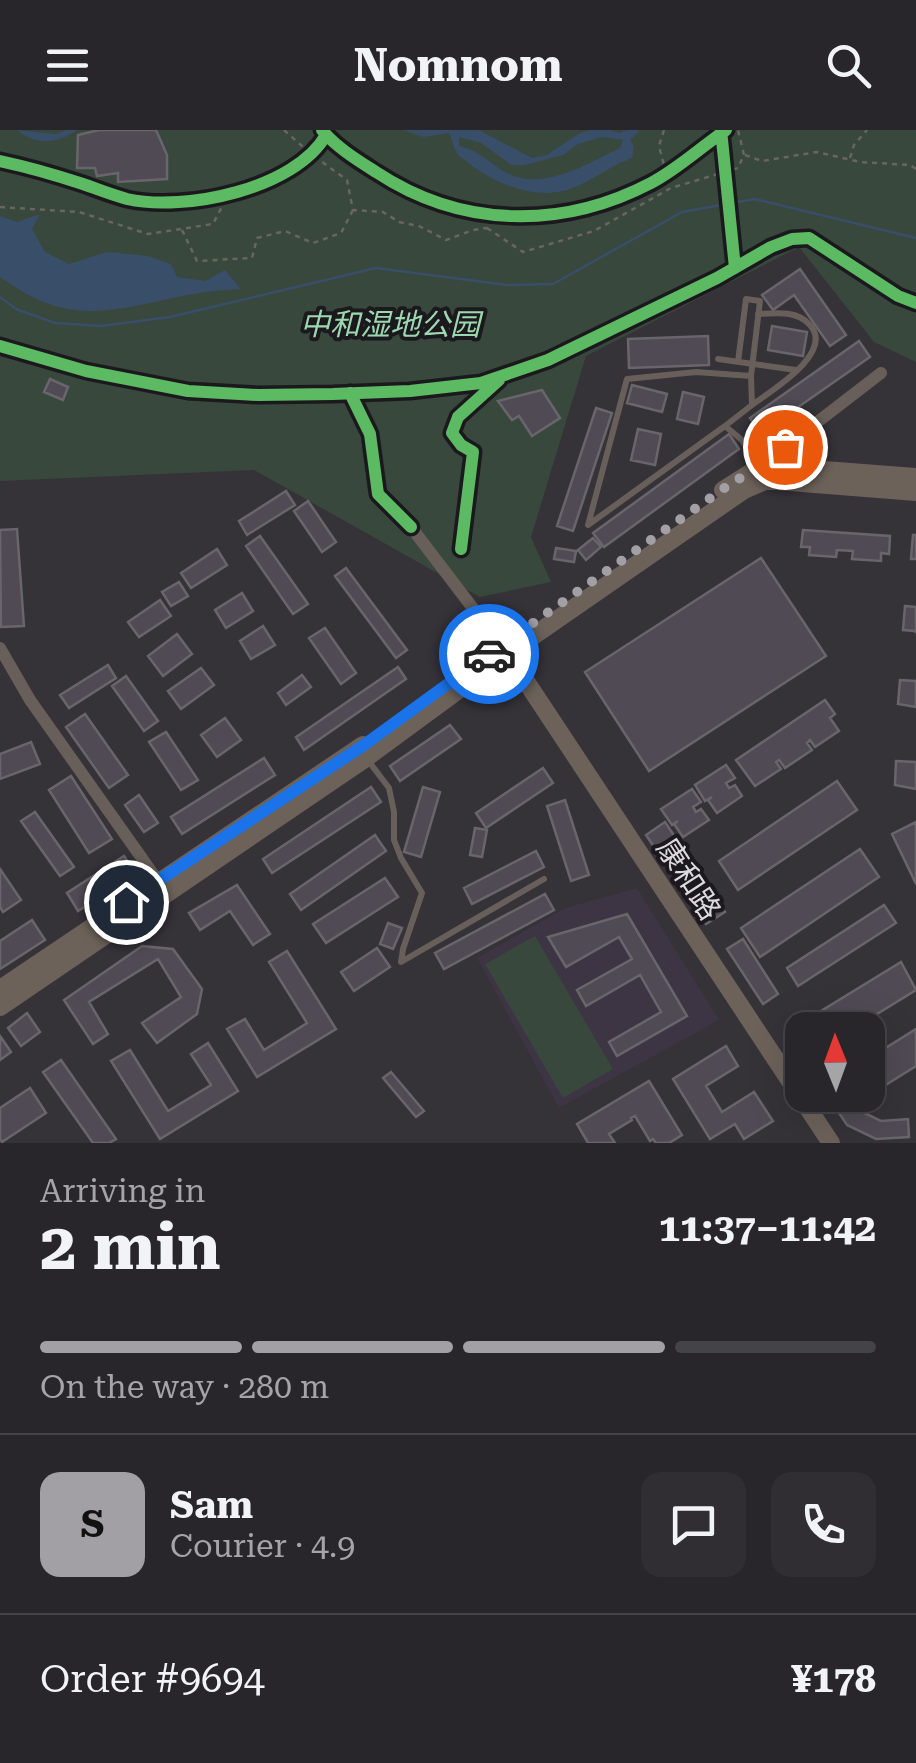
<!DOCTYPE html>
<meta charset="utf-8">
<style>
body{margin:0;font-family:"Roboto Serif","Noto Sans SC",serif;background:#302e32;color:#f1f3f6;height:100vh;display:flex;flex-direction:column;font-size:38px;white-space:nowrap}
*{box-sizing:border-box;margin:0}
p{font-size:32px;color:#a5a5a8}
.icon{flex:none;width:55px;height:55px;fill:none;stroke:currentColor;stroke-width:2;stroke-linecap:round;stroke-linejoin:round}
.map{position:relative;height:1013px;overflow:hidden}
.panel{display:flex;flex-direction:column;background:#28262a;flex:1}
.panel>*{flex:none}
.needle{width:65px;rotate:359deg}
.buttons{position:absolute;left:785px;top:882px;display:grid;gap:20px}
.buttons a{display:grid;place-items:center;width:100px;height:100px;border-radius:20px;background:#28262a;box-shadow:0 10px 40px #0002,0 0 0 2px #444347;font-size:50px}
.pin{position:absolute;display:grid;place-items:center;width:85px;height:85px;color:#fff;margin:-42px;border:5px solid #fff;border-radius:50%;box-shadow:0 2px 10px #0007}
.courier{position:absolute;display:grid;place-items:center;width:100px;height:100px;margin:-50px;border:8px solid #1a73e8;border-radius:50%;background:#fff;color:#222;box-shadow:0 2px 12px #0007}
.overview em{font-style:normal;font-weight:700}
.overview div{display:flex;flex-direction:column-reverse}
.overview{display:flex;align-items:center;justify-content:space-between;height:170px;padding:0 40px}
h1{font-size:65px;font-weight:700;line-height:75px}
.bar{display:grid;grid-template-columns:repeat(4,1fr);gap:15px 10px;align-content:center;height:120px;padding:0 40px}
.bar i{height:12px;border-radius:8px;background:#444347}
.bar .selected{background:#a29fa5}
.bar p{grid-column:span 4}
.line{display:flex;align-items:center;gap:25px;padding:0 40px;border-top:2px solid #444347}
.line div{flex:1}
.round{display:grid;place-items:center;flex:none;width:105px;height:105px;border-radius:20px;background:#302e32}
header{display:flex;justify-content:space-between;align-items:center;height:130px;padding:0 40px;background:#28262a;font-size:45px;font-weight:700}
.map>svg:first-child{display:block}
.built{fill:#3e3544}
.green{fill:#38483d}
.water{fill:#394e68;fill-rule:evenodd}
.lines{fill:none;stroke-linecap:round;stroke-linejoin:round}
.stream{stroke:#394e68;stroke-width:2.5}
.building{fill:#4f4a53;stroke:#68656b;stroke-width:2.5}
.path{stroke:#6a6462;stroke-width:2.5;stroke-dasharray:5 5;stroke-linecap:butt}
.lane{stroke:#685f5a;stroke-width:6}
.street{stroke:#685f5a;stroke-width:12}
.secondary{stroke:#6c625a;stroke-width:18}
.cycleway-casing{stroke:#1c191e;stroke-width:19}
.cycleway{stroke:#5cba63;stroke-width:12}
.done{stroke:#a29fa5;stroke-width:10;stroke-dasharray:0 18}
.route{stroke:#1a73e8;stroke-width:12}
.labels{text-anchor:middle;dominant-baseline:central;stroke-width:8;stroke-linejoin:round;paint-order:stroke}
.park-label{font-size:30px;font-style:italic;fill:#9cd8af;stroke:#1c191e}
.street-label{font-size:30px;fill:#ddd9e0;stroke:#1c191e}
</style>
<header><svg class="icon" aria-label="menu" viewBox="0 0 24 24"><path d="M4 6h16M4 12h16M4 18h16"/></svg>Nomnom<svg class="icon" aria-label="search" viewBox="0 0 24 24"><circle cx="10" cy="10" r="6"/><path d="M15 15l6 6"/></svg></header>
<div class="map">
<svg width="916" height="1013" viewBox="0 0 916 1013">
<rect width="100%" height="100%" fill="#353238"/>
<path class="built" d="M 637,758 L 719,890 L 559,978 L 477,828 L 565,778 Z"/>
<path class="green" d="M 0,0 L 916,0 L 916,232 L 874,212 L 799,117 L 586,226 L 531,407 L 551,452 L 480,467 L 254,340 L 0,351 Z
M 535,806 L 613,939 L 563,968 L 485,834 Z"/>
<path class="water" d="M 17,0 L 56,4 L 66,0 L 77,0 C 57,14 37,16 17,0 Z
M 404,0 L 479,0 L 532,28 L 547,25 L 580,3 L 590,0 L 610,0 L 619,3 L 628,0 L 640,0 L 630,10 L 634,16 L 632,28 C 610,36 595,49 575,57 C 540,72 499,56 471,35 C 467,31 462,29 458,25 C 454,20 452,9 449,3 L 423,7 ZM 459,7 L 481,13 L 511,35 L 525,35 L 563,25 L 578,14 L 602,7 L 623,10 L 620,18 C 588,33 543,62 507,43 C 490,34 479,20 459,16 Z
M 40,84 L 32,99 L 45,122 L 69,134 L 107,122 L 148,126 L 171,134 L 177,147 L 205,151 L 225,140 L 241,159 C 225,160 209,161 194,164 C 149,171 101,190 55,176 C 35,170 17,159 0,147 L 0,86 L 17,92 Z"/>
<g class="lines">
<path class="stream" d="M 0,167 L 16,179 L 55,193 L 101,196 L 170,187 L 376,138 L 507,155 L 553,154 L 682,82 L 755,69 L 916,108"/>
</g>
<path class="building" d="M 156,0 L 167,25 L 167,49 L 118,52 L 118,43 L 97,46 L 95,38 L 77,38 L 78,5 L 99,0 Z
M 800,139 L 846,205 L 830,216 L 794,165 L 773,180 L 762,165 Z
M 772,196 L 807,202 L 803,226 L 768,220 Z
M 708,206 L 709,235 L 629,238 L 628,209 Z
M 859,211 L 870,227 L 761,303 L 750,288 Z
M 50,249 L 68,257 L 63,270 L 44,262 Z
M 632,255 L 667,264 L 662,282 L 627,273 Z
M 542,260 L 560,288 L 532,306 L 519,286 L 512,290 L 498,271 Z
M 683,262 L 704,267 L 698,294 L 677,289 Z
M 596,278 L 612,283 L 573,401 L 557,396 Z
M 638,299 L 661,304 L 655,335 L 631,330 Z
M 729,304 L 739,319 L 604,417 L 593,403 Z
M 286,361 L 295,375 L 247,405 L 239,391 Z
M 308,371 L 336,412 L 322,422 L 294,381 Z
M 17,399 L 24,496 L 1,497 L 0,400 Z
M 803,400 L 890,406 L 889,424 L 881,423 L 881,431 L 852,429 L 853,421 L 837,420 L 836,427 L 809,425 L 810,417 L 801,417 Z
M 913,405 L 916,405 L 916,429 L 911,429 Z
M 260,406 L 308,474 L 293,484 L 246,416 Z
M 593,408 L 601,417 L 586,430 L 578,420 Z
M 556,418 L 576,421 L 574,432 L 554,429 Z
M 217,419 L 227,435 L 191,458 L 181,443 Z
M 761,428 L 826,526 L 649,641 L 585,542 Z
M 346,438 L 407,520 L 396,528 L 335,446 Z
M 179,452 L 188,466 L 171,476 L 162,462 Z
M 242,463 L 253,481 L 226,498 L 215,480 Z
M 160,470 L 171,486 L 139,507 L 128,492 Z
M 905,476 L 916,477 L 916,503 L 915,501 L 903,500 Z
M 263,496 L 275,515 L 251,529 L 240,511 Z
M 325,498 L 356,543 L 341,554 L 309,508 Z
M 177,504 L 192,524 L 163,546 L 148,526 Z
M 108,535 L 116,548 L 69,578 L 60,565 Z
M 398,537 L 406,549 L 304,620 L 296,607 Z
M 201,538 L 214,555 L 181,579 L 168,561 Z
M 302,545 L 311,557 L 286,575 L 278,563 Z
M 126,546 L 158,591 L 144,601 L 112,556 Z
M 900,550 L 916,551 L 916,577 L 898,574 Z
M 825,570 L 835,584 L 830,588 L 839,601 L 815,617 L 810,610 L 807,613 L 812,620 L 785,638 L 779,630 L 776,632 L 781,639 L 755,656 L 736,630 Z
M 85,584 L 128,645 L 109,658 L 66,597 Z
M 225,588 L 241,610 L 217,627 L 201,605 Z
M 450,595 L 461,609 L 400,651 L 390,636 Z
M 166,602 L 198,650 L 181,660 L 149,612 Z
M 31,612 L 40,634 L 0,649 L 0,624 Z
M 264,628 L 275,645 L 182,704 L 171,687 Z
M 896,631 L 916,632 L 916,659 L 895,655 Z
M 726,635 L 735,648 L 726,653 L 729,658 L 735,655 L 742,666 L 717,683 L 708,670 L 712,667 L 705,671 L 695,655 Z
M 543,638 L 553,653 L 486,698 L 476,683 Z
M 71,646 L 112,709 L 89,723 L 49,660 Z
M 837,651 L 857,680 L 738,760 L 719,731 Z
M 371,657 L 381,672 L 272,743 L 263,729 Z
M 423,657 L 440,662 L 421,727 L 404,722 Z
M 692,659 L 701,672 L 693,677 L 696,682 L 701,679 L 709,690 L 683,707 L 674,694 L 678,691 L 672,695 L 661,679 Z
M 139,665 L 158,693 L 144,702 L 125,675 Z
M 565,670 L 589,745 L 571,751 L 547,676 Z
M 35,682 L 74,737 L 60,746 L 21,691 Z
M 665,692 L 725,782 L 706,794 L 646,705 Z
M 916,692 L 916,754 L 892,704 Z
M 475,698 L 487,700 L 482,727 L 470,725 Z
M 375,705 L 386,721 L 301,780 L 290,764 Z
M 860,719 L 879,747 L 760,827 L 741,798 Z
M 536,721 L 544,737 L 472,774 L 464,758 Z
M 124,726 L 136,744 L 78,781 L 67,763 Z
M 0,739 L 21,770 L 3,782 L 0,777 Z
M 385,748 L 398,767 L 326,813 L 313,794 Z
M 237,755 L 270,804 L 253,815 L 230,781 L 200,800 L 189,783 Z
M 545,764 L 554,780 L 444,839 L 435,823 Z
M 884,775 L 896,793 L 798,856 L 787,838 Z
M 627,784 L 687,886 L 617,926 L 609,912 L 661,882 L 640,845 L 586,876 L 577,860 L 632,829 L 619,807 L 566,837 L 548,807 Z
M 32,790 L 45,810 L 0,839 L 0,811 Z
M 388,793 L 402,798 L 393,819 L 380,814 Z
M 743,809 L 778,864 L 763,874 L 727,819 Z
M 142,816 L 173,819 L 202,859 L 197,884 L 157,913 L 142,893 L 181,867 L 158,829 L 89,872 L 108,904 L 93,914 L 64,870 Z
M 377,818 L 390,837 L 354,861 L 341,842 Z
M 287,821 L 336,899 L 257,947 L 227,899 L 245,889 L 264,920 L 307,893 L 269,832 Z
M 901,832 L 916,860 L 851,900 L 822,900 L 813,886 Z
M 27,883 L 40,902 L 21,916 L 8,898 Z
M 916,899 L 916,936 L 876,961 L 868,948 L 868,929 Z
M 0,906 L 11,922 L 0,930 Z
M 208,913 L 238,961 L 160,1009 L 111,931 L 130,920 L 168,981 L 211,955 L 191,924 Z
M 726,916 L 738,936 L 706,956 L 722,982 L 754,962 L 773,991 L 744,1009 L 735,994 L 710,1009 L 673,949 Z
M 61,930 L 116,1009 L 109,1013 L 93,1013 L 43,942 Z
M 391,942 L 424,981 L 416,987 L 383,948 Z
M 649,951 L 682,1005 L 669,1013 L 656,1013 L 653,1009 L 650,1011 L 635,986 L 631,988 L 632,990 L 609,1004 L 615,1013 L 588,1013 L 577,994 Z
M 30,958 L 46,983 L 2,1012 L 0,1009 L 0,978 Z
M 827,965 L 845,965 L 854,978 L 881,991 L 908,989 L 909,1007 L 876,1009 L 847,995 Z"/>
<g class="lines">
<path class="path" d="M 284,0 L 311,24 L 347,50 L 353,80 L 383,82 L 399,92 L 419,96 L 446,110 L 473,100 L 487,98 L 488,84
M 664,0 L 659,16 L 666,43
M 745,25 L 762,31 L 817,22 L 860,32 L 910,35 L 916,39
M 850,28 L 854,15 L 867,0
M 0,77 L 79,82 L 148,104 L 213,94 L 229,63
M 487,98 L 523,122 L 594,101 L 671,58 L 738,38 L 744,25 L 738,0
M 182,100 L 197,131 L 252,128 L 257,108 L 285,101 L 313,113 L 341,103 L 353,80"/>
<path class="lane" d="M 718,229 L 796,240
M 738,232 L 746,169 L 760,171 L 751,246
M 752,275 C 771,261 835,223 810,195 C 797,180 775,183 758,184
M 725,296 L 752,275 L 751,246 L 696,242 L 627,249 L 588,395 L 725,296 L 742,310 L 759,338
M 367,629 L 389,658 L 394,682 L 394,710 L 401,728 L 422,763 L 403,819 L 401,832 L 544,749"/>
<path class="street" d="M 772,336 L 785,317 L 881,243
M 411,397 L 501,515
M 0,518 L 30,570 L 163,758"/>
<path class="secondary" d="M 723,360 L 753,341 L 772,336 L 916,347
M 502,515 L 831,1013
M 0,859 L 363,615
M 0,877 L 366,628 L 510,522 L 744,360 L 765,351 L 777,351 L 916,362"/>
<g class="cycleway-casing">
<path id="cycleway" d="M 322,0 C 336,17 357,30 376,42 C 461,98 561,100 651,53 C 678,39 701,17 726,0
M 721,0 L 735,138
M 0,31 C 28,37 56,45 83,54 C 97,59 112,65 127,69 C 185,82 295,59 326,5
M 0,216 L 86,241 L 188,261 L 258,265 L 333,264 L 410,261 L 481,253 L 548,230 L 717,148 L 771,117 L 792,109 L 809,108 L 898,166 L 916,173
M 350,263 L 370,304 L 378,364 L 411,397
M 461,419 L 473,322 L 461,315 L 452,303 L 458,287 L 499,250"/>
</g>
<use href="#cycleway" class="cycleway"/>
</g>
<g class="lines">
<path class="done" d="M 489,524 L 733,352 L 753,341 L 772,336 L 785,317"/>
<path class="route" d="M 126,772 L 364,615 L 489,524"/>
</g>
<g class="labels">
<g class="park-label">
<text x="390" y="194">中和湿地公园</text>
</g>
<g class="street-label">
<text transform="translate(689 749) rotate(57)">康和路</text>
</g>
</g>
</svg>
<div class="buttons">
<a><svg class="needle" viewBox="-14 -14 28 28"><path d="M0-13l5 13h-10z" fill="#e53935"/><path d="M0 13l5-13h-10z" fill="#a5a5a8"/></svg></a>
</div>
<div class="pin" style="left:785px;top:317px;background:#ea580c"><svg class="icon" aria-label="bag" viewBox="0 0 24 24"><path d="M5 8h14l-1 12H6zM9 8a3 3 0 0 1 6 0"/></svg></div>
<div class="pin" style="left:126px;top:772px;background:#1f2937"><svg class="icon" aria-label="home" viewBox="0 0 24 24"><path d="M3 11l9-7 9 7M6 9v11h12V9"/></svg></div>
<div class="courier" style="left:489px;top:524px"><svg class="icon" aria-label="car" viewBox="0 0 24 24"><path d="M5 17H2v-5l4-1 3-4h7l3 4 3 1v5h-3M9 17h6M6 11h13"/><circle cx="7" cy="17" r="2"/><circle cx="17" cy="17" r="2"/></svg></div>
</div>
<section class="panel">
<div class="overview"><div><h1>2 min</h1><p>Arriving in</p></div><em>11:37–11:42</em></div>
<div class="bar"><i class="selected"></i><i class="selected"></i><i class="selected"></i><i></i><p>On the way · 280 m</p></div>
<div class="line" style="height:180px"><b class="round" style="background:#a29fa5;color:#111">S</b><div><b>Sam</b><p>Courier · 4.9</p></div><a class="round"><svg class="icon" aria-label="chat" viewBox="0 0 24 24"><path d="M4 5h16v11H9l-5 4z"/></svg></a><a class="round"><svg class="icon" aria-label="phone" viewBox="0 0 24 24"><path d="M5 4h4l2 5-3 2q2 4 5 5l2-3 5 2v4C11 20 4 13 5 4z"/></svg></a></div>
<div class="line" style="height:130px"><div>Order #9694</div><b>¥178</b></div>
</section>
